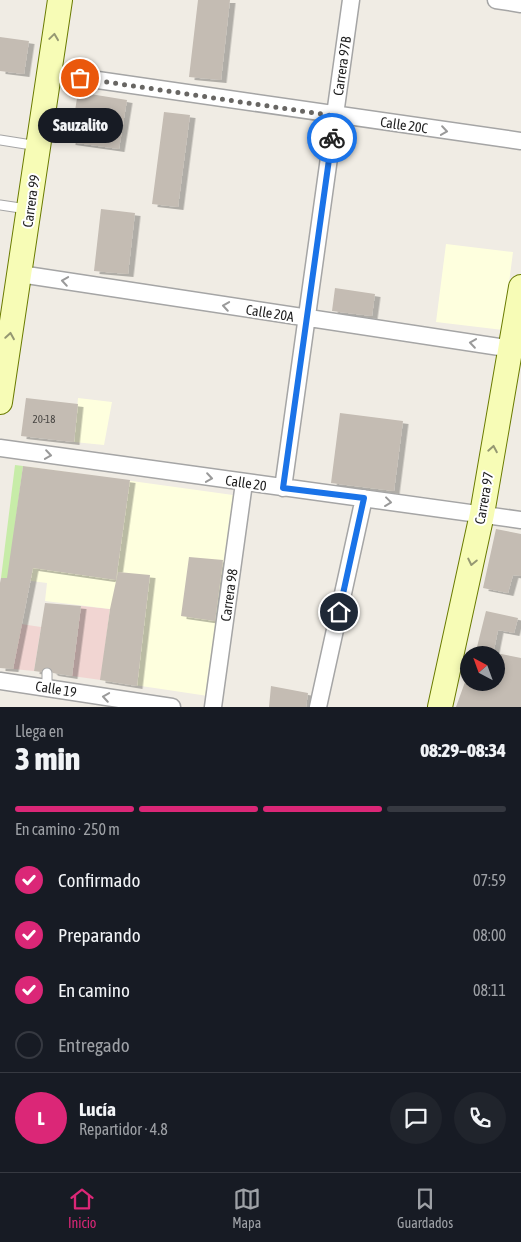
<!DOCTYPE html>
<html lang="es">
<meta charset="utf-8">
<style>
body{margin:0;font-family:"Asap Condensed",sans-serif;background:#20242c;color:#f1f3f6;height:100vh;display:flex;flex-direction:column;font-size:19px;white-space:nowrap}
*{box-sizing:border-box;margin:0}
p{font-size:16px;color:#9ea1a6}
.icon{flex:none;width:28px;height:28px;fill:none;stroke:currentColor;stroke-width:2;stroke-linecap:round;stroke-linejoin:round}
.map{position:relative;height:707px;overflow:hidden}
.panel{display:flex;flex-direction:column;background:#171b24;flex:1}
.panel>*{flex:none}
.needle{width:32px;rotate:319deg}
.fabs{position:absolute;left:460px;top:646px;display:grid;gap:10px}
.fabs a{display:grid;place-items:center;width:45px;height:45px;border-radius:50%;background:#171b24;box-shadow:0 2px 8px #0003;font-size:25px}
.pin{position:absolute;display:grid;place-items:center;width:42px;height:42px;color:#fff;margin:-21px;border:2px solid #fff;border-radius:50%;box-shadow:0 1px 5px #0007}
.courier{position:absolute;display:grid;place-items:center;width:50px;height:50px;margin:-25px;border:4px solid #1a73e8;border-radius:50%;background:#fff;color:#222;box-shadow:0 1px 6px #0007}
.bubble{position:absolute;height:35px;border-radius:18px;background:#171b24;box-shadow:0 2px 8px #0003;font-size:16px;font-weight:800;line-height:35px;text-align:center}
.summary em{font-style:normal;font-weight:800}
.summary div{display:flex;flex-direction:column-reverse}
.summary{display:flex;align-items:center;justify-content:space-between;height:85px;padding:0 15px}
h1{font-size:32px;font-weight:800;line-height:38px}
.bar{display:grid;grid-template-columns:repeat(4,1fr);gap:8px 5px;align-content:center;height:60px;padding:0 15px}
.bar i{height:6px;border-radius:4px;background:#363941}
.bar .active{background:#db2777}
.bar p{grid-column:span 4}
.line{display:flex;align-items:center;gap:12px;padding:0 15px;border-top:1px solid #363941}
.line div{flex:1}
.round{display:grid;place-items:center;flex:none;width:52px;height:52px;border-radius:26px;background:#20242c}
ol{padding:0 15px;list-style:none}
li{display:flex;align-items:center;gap:15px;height:55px}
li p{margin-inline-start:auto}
li .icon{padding:5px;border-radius:50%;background:#db2777;color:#fff;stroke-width:4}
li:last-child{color:#9ea1a6}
li i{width:28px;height:28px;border:2px solid #363941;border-radius:50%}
.menu{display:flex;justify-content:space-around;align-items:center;height:70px;border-top:1px solid #363941;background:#171b24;font-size:14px;color:#9ea1a6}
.menu a{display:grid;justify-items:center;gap:2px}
.menu .active{color:#db2777}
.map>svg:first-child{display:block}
.commercial{fill:#f1d5d2}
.education{fill:#feffde}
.grass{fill:#c7eca8}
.building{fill:#c4bcb3;filter:url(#shadow)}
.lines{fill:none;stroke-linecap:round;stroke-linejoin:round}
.lane-casing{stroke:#a5a5a5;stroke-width:11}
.street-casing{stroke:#a5a5a5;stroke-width:19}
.secondary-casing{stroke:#6a7b00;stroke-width:26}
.lane{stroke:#fff;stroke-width:9}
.street{stroke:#fff;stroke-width:16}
.secondary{stroke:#f7fcb6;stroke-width:24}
.oneway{stroke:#959872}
.oneway2{stroke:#9a9a9a}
.done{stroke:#686663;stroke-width:5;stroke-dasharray:0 9}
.route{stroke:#1a73e8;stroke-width:6}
.labels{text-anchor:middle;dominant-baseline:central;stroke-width:4;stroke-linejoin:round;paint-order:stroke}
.number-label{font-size:11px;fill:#484643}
.street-label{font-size:14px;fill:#1e1e1e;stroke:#fff}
</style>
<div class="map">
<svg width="521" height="707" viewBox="0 0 521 707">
<defs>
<filter id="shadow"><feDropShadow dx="5.5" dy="3" stdDeviation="0" flood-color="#0004"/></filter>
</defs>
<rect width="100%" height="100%" fill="#f0ece4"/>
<path class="commercial" d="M 81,606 L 110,609 L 101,680 L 72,676 Z
M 21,624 L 41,627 L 34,671 L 13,669 Z"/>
<path class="education" d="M 446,244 L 513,252 L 503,330 L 436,322 Z
M 78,398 L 112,402 L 104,445 L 74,442 Z
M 23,466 L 233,495 L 208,696 L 101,680 L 110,609 L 45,601 L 47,583 L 8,578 Z"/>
<path class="grass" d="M 15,465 L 23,466 L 8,578 L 1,578 Z"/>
<path class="building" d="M 198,0 L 230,0 L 221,80 L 189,77 Z
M 0,37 L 29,41 L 24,74 L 0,71 Z
M 78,92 L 127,100 L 119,149 L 70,142 Z
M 164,112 L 190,115 L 178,207 L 152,204 Z
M 101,209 L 135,213 L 128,274 L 94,271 Z
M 335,288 L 375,294 L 372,316 L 332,311 Z
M 26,398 L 78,404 L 74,442 L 21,436 Z
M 340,413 L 403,421 L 394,491 L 331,483 Z
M 23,466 L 130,480 L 116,580 L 33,568 L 13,669 L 0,668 L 0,583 L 1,578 L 7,578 Z
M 496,529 L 521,534 L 521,576 L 513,575 L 508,593 L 483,588 Z
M 189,557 L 223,560 L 215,621 L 181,616 Z
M 118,572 L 150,575 L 137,686 L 100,680 L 110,609 Z
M 45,603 L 81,606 L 72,676 L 53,673 L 47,667 L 41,672 L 34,671 Z
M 486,611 L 518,618 L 514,633 L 498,630 L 493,655 L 475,655 Z
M 496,653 L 521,658 L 521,707 L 456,707 L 465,682 L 496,682 Z
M 271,686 L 308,693 L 306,707 L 269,707 Z"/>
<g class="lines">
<g class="lane-casing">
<path id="lane" d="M 0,140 L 38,146
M 0,205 L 27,209
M 47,688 L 47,673"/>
</g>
<g class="street-casing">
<path id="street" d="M 496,0 L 521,4
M 49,73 L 521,141
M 20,274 L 519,350
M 0,448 L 521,520
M 283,488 L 351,0
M 0,681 L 172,707
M 213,707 L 244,483
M 318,707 L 364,498"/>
</g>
<g class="secondary-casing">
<path id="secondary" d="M 0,402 L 60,0
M 440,707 L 482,514 L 521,287"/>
</g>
<use href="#lane" class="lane"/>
<use href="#street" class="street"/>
<use href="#secondary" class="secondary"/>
</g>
<defs><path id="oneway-chevron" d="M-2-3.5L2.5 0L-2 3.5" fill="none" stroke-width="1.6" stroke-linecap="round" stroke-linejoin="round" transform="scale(1.25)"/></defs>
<g class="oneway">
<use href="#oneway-chevron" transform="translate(54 37) rotate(-82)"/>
<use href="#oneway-chevron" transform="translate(10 336) rotate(-81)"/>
<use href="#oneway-chevron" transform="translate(493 449) rotate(-80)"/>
<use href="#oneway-chevron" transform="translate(472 562) rotate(102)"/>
</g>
<g class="oneway2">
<use href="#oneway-chevron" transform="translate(444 131) rotate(8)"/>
<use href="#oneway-chevron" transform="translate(65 281) rotate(-171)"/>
<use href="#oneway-chevron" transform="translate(226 306) rotate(-171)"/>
<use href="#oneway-chevron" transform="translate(473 343) rotate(-172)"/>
<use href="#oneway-chevron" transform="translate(48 455) rotate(8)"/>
<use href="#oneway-chevron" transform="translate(209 478) rotate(8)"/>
<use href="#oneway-chevron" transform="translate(388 502) rotate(7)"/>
<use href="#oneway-chevron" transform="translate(106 697) rotate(-171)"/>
</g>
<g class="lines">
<path class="done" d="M 80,78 L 335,116 L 332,138"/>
<path class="route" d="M 332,138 L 283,488 L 364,498 L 339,612"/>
</g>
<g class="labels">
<g class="number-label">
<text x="44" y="419">20-18</text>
</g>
<g class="street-label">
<text transform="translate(342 66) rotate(-82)">Carrera 97B</text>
<text transform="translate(404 125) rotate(8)">Calle 20C</text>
<text transform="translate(31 201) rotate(-82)">Carrera 99</text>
<text transform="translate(270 313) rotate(9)">Calle 20A</text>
<text transform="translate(246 483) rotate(8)">Calle 20</text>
<text transform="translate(484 498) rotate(-80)">Carrera 97</text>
<text transform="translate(229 595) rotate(-82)">Carrera 98</text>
<text transform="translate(56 689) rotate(9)">Calle 19</text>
</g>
</g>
</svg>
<div class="fabs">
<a><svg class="needle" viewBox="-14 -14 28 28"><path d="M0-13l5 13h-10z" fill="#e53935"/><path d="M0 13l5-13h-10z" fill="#9ea1a6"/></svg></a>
</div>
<div class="pin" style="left:80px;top:78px;background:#ea580c"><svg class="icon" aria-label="bag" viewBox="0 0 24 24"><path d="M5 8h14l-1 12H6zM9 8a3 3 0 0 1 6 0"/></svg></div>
<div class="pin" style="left:339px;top:612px;background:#1f2937"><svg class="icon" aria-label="home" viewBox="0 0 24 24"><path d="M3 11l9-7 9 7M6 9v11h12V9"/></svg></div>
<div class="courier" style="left:332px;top:138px"><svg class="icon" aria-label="bike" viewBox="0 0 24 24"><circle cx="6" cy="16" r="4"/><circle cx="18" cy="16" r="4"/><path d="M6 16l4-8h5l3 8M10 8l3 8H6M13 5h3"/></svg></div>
<div class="bubble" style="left:38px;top:108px;width:85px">Sauzalito</div>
</div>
<section class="panel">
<div class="summary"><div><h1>3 min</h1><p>Llega en</p></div><em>08:29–08:34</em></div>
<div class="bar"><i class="active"></i><i class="active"></i><i class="active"></i><i></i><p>En camino · 250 m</p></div>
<ol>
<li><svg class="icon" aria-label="check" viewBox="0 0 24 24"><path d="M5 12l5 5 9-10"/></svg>Confirmado<p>07:59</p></li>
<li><svg class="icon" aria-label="check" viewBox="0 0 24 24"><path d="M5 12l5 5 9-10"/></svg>Preparando<p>08:00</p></li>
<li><svg class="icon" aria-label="check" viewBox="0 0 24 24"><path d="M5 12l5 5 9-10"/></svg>En camino<p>08:11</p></li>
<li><i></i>Entregado</li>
</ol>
<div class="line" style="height:90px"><b class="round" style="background:#db2777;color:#fff">L</b><div><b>Lucía</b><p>Repartidor · 4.8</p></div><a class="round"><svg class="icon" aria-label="chat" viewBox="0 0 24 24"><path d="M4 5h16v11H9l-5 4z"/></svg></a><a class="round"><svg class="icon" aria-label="phone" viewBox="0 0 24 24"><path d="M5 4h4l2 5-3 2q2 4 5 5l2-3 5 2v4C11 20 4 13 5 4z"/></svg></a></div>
</section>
<nav class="menu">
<a class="active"><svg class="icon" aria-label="home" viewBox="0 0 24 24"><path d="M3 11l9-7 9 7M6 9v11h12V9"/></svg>Inicio</a>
<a><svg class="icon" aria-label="map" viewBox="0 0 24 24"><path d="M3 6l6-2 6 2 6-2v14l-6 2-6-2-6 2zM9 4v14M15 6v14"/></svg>Mapa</a>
<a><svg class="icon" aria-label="saved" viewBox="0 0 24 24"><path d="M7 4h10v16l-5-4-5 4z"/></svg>Guardados</a>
</nav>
